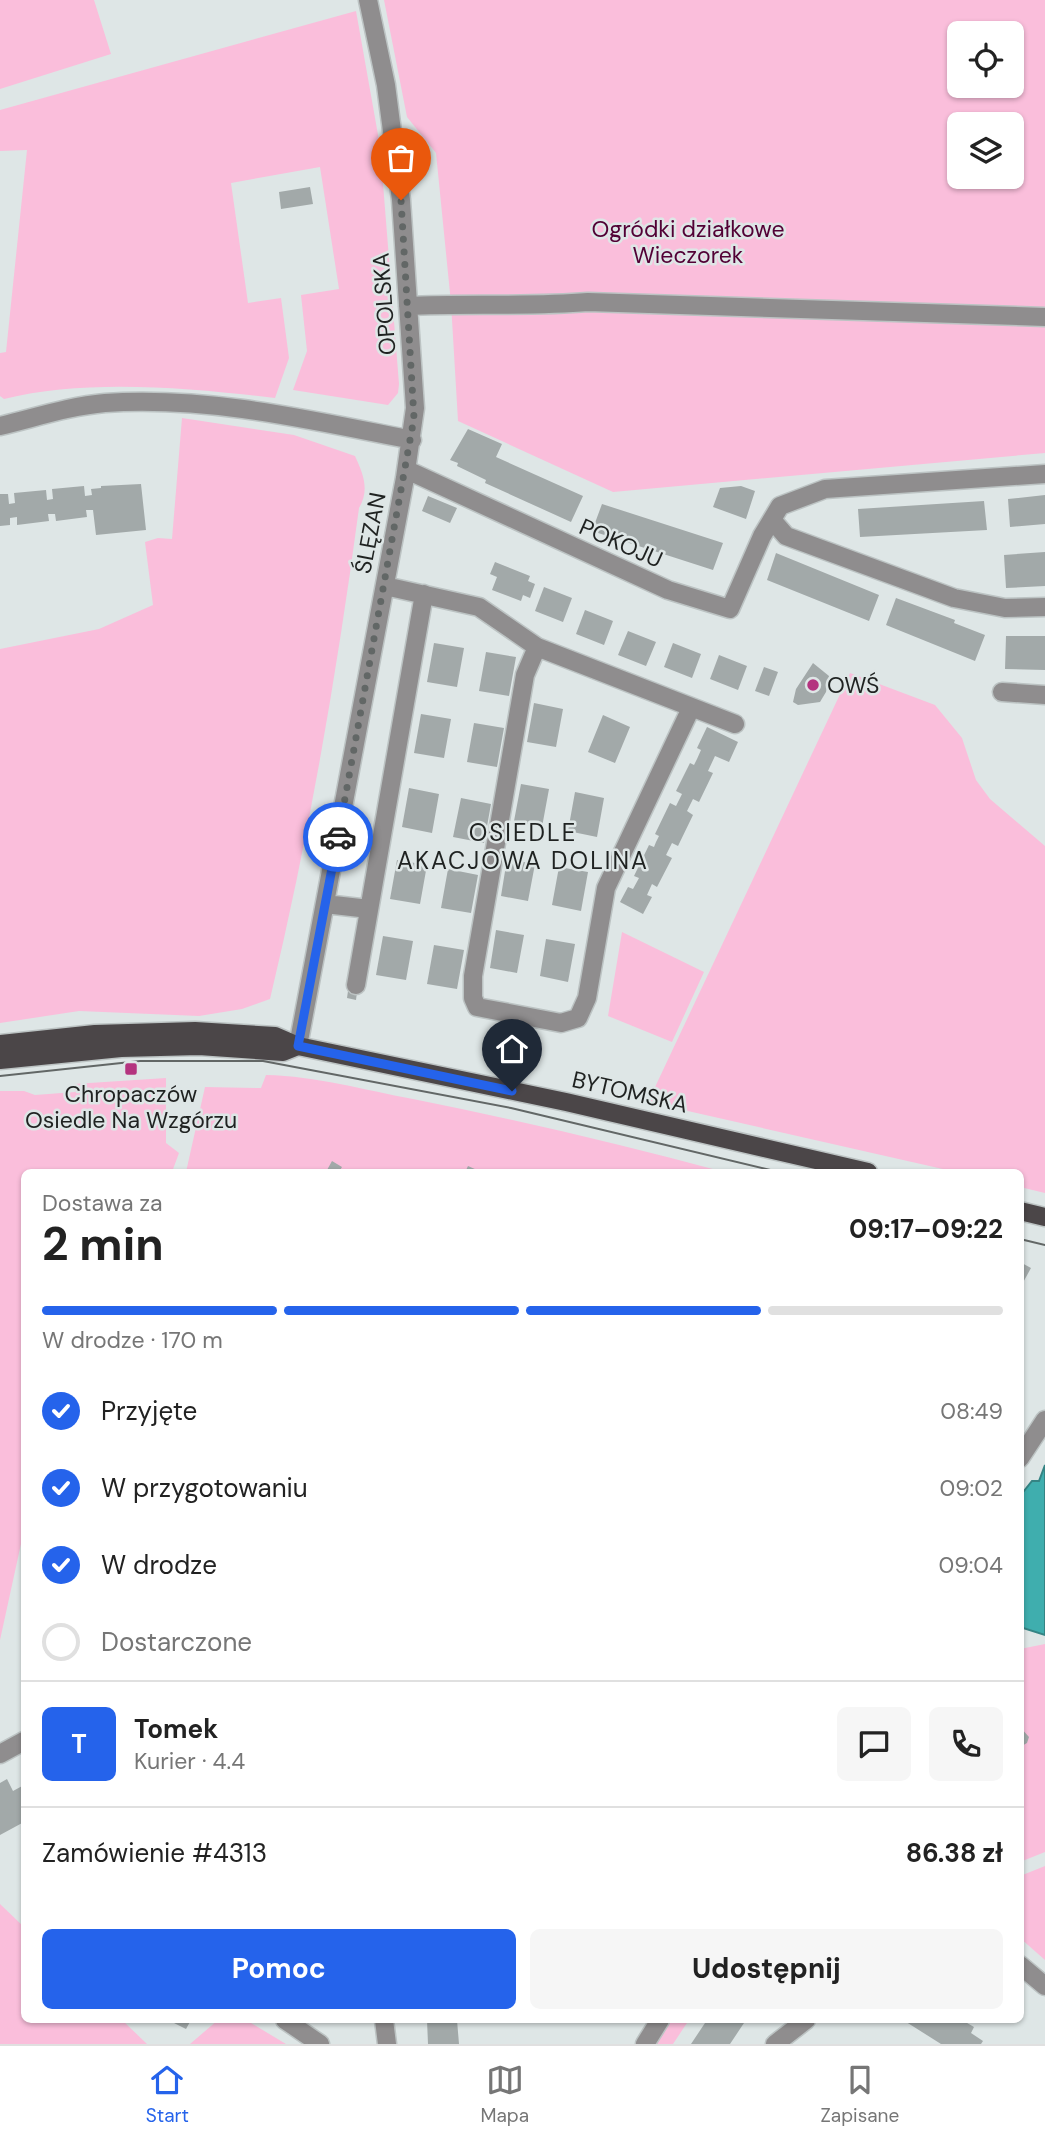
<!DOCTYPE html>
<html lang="pl">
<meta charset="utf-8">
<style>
body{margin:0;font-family:"DM Sans",sans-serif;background:#f6f6f6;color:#222;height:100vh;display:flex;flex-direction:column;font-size:26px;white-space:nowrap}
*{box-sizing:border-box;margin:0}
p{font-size:23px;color:#767676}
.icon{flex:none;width:38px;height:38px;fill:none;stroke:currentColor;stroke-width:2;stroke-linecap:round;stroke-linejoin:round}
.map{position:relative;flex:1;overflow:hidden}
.sheet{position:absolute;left:21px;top:1169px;width:1003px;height:854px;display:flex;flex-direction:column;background:#fff;border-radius:10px;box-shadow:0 2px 5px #0004}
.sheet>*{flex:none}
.fabs{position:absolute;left:947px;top:21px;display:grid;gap:14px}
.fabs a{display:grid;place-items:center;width:77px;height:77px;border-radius:10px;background:#fff;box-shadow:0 2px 5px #0004;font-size:35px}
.pin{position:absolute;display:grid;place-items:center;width:60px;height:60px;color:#fff;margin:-72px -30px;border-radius:50% 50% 50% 0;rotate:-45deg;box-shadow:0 0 7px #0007}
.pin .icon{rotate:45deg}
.courier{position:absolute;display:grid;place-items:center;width:70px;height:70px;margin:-35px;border:5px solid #2563eb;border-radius:50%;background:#fff;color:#222;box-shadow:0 2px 9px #0007}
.head em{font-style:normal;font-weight:700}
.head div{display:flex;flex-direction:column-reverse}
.head{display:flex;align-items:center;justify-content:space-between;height:119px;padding:0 21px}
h1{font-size:46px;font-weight:700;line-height:52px}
.bar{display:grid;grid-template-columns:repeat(4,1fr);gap:10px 7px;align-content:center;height:84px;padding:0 21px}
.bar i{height:9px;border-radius:5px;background:#e0e0e0}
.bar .active{background:#2563eb}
.bar p{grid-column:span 4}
.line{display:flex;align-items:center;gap:18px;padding:0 21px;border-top:2px solid #e0e0e0}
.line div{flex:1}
.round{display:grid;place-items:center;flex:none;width:74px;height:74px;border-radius:10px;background:#f6f6f6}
ol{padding:0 21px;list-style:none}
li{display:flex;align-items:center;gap:21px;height:77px}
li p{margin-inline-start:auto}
li .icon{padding:7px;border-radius:50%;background:#2563eb;color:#fff;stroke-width:4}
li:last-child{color:#767676}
li i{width:38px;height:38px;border:4px solid #e0e0e0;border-radius:50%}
.action{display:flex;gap:14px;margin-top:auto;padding:14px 21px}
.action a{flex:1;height:80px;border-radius:10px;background:#2563eb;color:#fff;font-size:28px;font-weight:700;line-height:80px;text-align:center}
.action a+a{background:#f6f6f6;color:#222}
.tab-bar{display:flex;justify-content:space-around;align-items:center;height:98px;border-top:2px solid #e0e0e0;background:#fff;font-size:19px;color:#767676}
.tab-bar a{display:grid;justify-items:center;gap:4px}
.tab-bar .active{color:#2563eb}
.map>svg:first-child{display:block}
.green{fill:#fabedb;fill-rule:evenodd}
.water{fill:#3faeae;stroke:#358484;stroke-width:2}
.building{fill:#a2a9a9}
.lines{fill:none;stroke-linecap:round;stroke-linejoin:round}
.minor-casing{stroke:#bcc3c3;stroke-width:21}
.major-casing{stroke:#bcc3c3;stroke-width:21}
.minor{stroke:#8f8d8e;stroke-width:18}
.major{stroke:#4b4648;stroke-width:18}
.tram{stroke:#626766;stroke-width:2}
.done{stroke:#626766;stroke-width:7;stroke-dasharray:0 12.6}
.route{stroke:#2563eb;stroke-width:9}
.poi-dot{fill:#b4347f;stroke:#dee6e6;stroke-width:2.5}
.labels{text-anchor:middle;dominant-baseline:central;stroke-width:5;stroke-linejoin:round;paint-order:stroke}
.park-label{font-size:23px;fill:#520035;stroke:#dee6e6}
.street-label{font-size:23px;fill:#1f2221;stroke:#dee6e6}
.poi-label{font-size:23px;fill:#1f2221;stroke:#dee6e6;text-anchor:start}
.neighbourhood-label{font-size:24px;letter-spacing:2px;fill:#1f2221;stroke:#dee6e6}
</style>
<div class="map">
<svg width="1045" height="2044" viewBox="0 0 1045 2044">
<rect width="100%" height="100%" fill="#dee6e6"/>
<path class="green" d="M 0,0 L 94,0 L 111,54 L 0,89 Z
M 384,0 L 1045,0 L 1045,453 L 613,492 L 458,421 L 451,303 L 436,153 L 407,117 ZM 959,33 L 1012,33 L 1012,86 L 959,86 ZM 959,124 L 1012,124 L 1012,177 L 959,177 Z
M 356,11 L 380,146 L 399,384 L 398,393 L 388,405 L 293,390 L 307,351 L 301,295 L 339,289 L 320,167 L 231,183 L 248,303 L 281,298 L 289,358 L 275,398 C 192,388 86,378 4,399 L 0,396 L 0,353 L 6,352 L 27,150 L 0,151 L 0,110 Z
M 182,418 L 294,435 L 355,456 C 363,474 370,489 359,508 C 337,673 309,836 270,999 L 242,1009 L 199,1016 L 79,1011 L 0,1023 L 0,649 L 99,629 L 153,605 L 145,542 L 158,538 L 172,539 Z
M 850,673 L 935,705 L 962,738 L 976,780 L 990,799 L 1045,846 L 1045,1193 L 1020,1187 L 1020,1172 L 956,1172 L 648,1102 Z
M 622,932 L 704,972 L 672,1042 L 608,1016 Z
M 266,1075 C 316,1076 364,1090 413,1099 C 518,1120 621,1144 724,1172 L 186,1172 L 205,1087 L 261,1088 Z
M 166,1078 L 166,1143 L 179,1153 L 172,1172 L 24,1172 L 24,1530 L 0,1640 L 0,1091 L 24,1091 L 35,1095 L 75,1092 L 74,1084 Z
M 1045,1644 L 1045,1852 L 1020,1862 L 1020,1649 Z
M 1045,1866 L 1045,1960 L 1020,1938 L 1020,1876 Z
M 0,1904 L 24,1927 L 24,2020 L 122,2020 L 147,2044 L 0,2044 Z
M 218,2020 L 246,2020 L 286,2044 L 190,2044 Z
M 672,2020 L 689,2020 L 673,2044 L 656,2044 Z"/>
<path class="water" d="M 1045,1465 L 1045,1635 L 1020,1627 L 1020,1496 L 1032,1481 L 1039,1481 Z"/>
<path class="building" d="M 310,187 L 313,204 L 281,209 L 279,192 Z
M 468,429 L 502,444 L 496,457 L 583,496 L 571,522 L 485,483 L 486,480 L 457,466 L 458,463 L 450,460 Z
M 141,484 L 146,530 L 96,535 L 93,510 L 86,510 L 87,517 L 56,521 L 55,514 L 48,514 L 49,521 L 17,525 L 17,517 L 10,518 L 10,525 L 0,526 L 0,494 L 8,494 L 9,504 L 15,503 L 14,493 L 46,490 L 47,500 L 53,499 L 52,489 L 84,486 L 85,496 L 92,495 L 91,489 L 101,488 L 101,486 Z
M 741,486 L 755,491 L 746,519 L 713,507 L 720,488 Z
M 1045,495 L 1045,524 L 1010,527 L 1008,499 Z
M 428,496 L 457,508 L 450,523 L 422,511 Z
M 984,501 L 987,530 L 860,537 L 858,509 Z
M 602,504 L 723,543 L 713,570 L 592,531 Z
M 1045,552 L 1045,586 L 1006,588 L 1004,555 Z
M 776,553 L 879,595 L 869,621 L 767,580 Z
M 495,562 L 530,576 L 528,581 L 535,584 L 530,598 L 523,595 L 521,601 L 492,590 L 497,577 L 490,574 Z
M 544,587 L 572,598 L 563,622 L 535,611 Z
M 896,598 L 955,620 L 954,623 L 985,635 L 975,661 L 886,625 Z
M 585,610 L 613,621 L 604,645 L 576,634 Z
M 628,631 L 656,642 L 646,666 L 618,655 Z
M 1006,636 L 1045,636 L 1045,670 L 1005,669 Z
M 434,643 L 464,648 L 457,687 L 427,682 Z
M 673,643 L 701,654 L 692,678 L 664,667 Z
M 486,652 L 516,657 L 509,696 L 479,691 Z
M 719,655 L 747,666 L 738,690 L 710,679 Z
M 813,663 L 829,676 L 826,692 L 820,702 L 798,705 L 793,702 L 796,689 Z
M 764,667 L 778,672 L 769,696 L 755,691 Z
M 534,703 L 563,709 L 556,747 L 527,742 Z
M 421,714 L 451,719 L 444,758 L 414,753 Z
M 603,715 L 630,727 L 615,763 L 588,752 Z
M 474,723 L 504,728 L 497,767 L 467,762 Z
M 707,727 L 738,742 L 729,762 L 715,756 L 708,771 L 713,773 L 699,802 L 693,799 L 687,811 L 693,815 L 678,846 L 672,843 L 666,855 L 672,858 L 657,887 L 652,884 L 647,895 L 652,897 L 643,914 L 620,902 L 628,887 L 633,889 L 639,878 L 634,876 L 649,845 L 654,847 L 656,842 L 659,836 L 655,834 L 670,803 L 676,806 L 682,794 L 676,791 L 690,763 L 694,765 L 697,759 L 701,750 L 697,748 Z
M 521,784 L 549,789 L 542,827 L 514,821 Z
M 409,788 L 439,794 L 432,833 L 402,827 Z
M 575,792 L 604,798 L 597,837 L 568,831 Z
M 461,798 L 491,804 L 484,843 L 453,837 Z
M 507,859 L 535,864 L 528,901 L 501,896 Z
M 397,860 L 427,865 L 420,904 L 390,899 Z
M 559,867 L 588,872 L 581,911 L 552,905 Z
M 448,869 L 478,875 L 471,913 L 441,908 Z
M 496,930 L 524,935 L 517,973 L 490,968 Z
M 383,936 L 413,941 L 406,980 L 376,975 Z
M 546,939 L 575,944 L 568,982 L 540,976 Z
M 434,945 L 464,950 L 457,989 L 427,984 Z
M 348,991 L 357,992 L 356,1000 L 347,998 Z
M 332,1161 L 342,1167 L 339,1172 L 327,1170 Z
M 468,1166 L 477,1170 L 476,1172 L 465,1172 Z
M 1020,1262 L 1031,1268 L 1020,1288 Z
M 1020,1727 L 1029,1737 L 1027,1743 L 1020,1747 Z
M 7,1779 L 13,1791 L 24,1785 L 24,1822 L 0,1835 L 0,1783 Z
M 176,2020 L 191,2020 L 186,2029 L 174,2023 Z
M 427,2020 L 457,2020 L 459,2044 L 428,2044 Z
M 707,2020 L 746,2020 L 730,2044 L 691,2044 Z
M 903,2020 L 962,2020 L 974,2027 L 971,2033 L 983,2041 L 981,2044 L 941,2044 Z"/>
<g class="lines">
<g class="minor-casing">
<path id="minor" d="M 408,306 C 468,303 528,307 588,302 L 1045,317
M 0,426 C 34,418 70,406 105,403 C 209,396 311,420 412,440
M 407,470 L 668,590 L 730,609 L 762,536 L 780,506 L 825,489 L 1045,474
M 773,521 L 786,536 L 954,598 L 1005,608 L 1045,607
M 385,586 L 479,607 L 537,647 L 735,724
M 537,647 L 525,675 L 473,976 L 473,998 L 477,1007 L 561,1023 L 578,1018 L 587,998 L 606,888 L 691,708
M 1002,692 L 1045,695
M 325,904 L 369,909
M 356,985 L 424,594
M 298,1046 L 405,478 L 415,408 L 401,200 L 386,85 L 368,0
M 1020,1458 L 1045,1420
M 0,1754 L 24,1741
M 1020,1965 L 1045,1986
M 285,2020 L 320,2044
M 384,2020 L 387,2044
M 645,2044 L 660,2020
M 775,2044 L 806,2020"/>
</g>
<g class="major-casing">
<path id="major" d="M 0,1044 L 95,1034 L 195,1031 L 275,1036 L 298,1046 L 566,1102 L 868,1172
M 0,1060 L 121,1048 L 199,1046 L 283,1052 L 298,1046
M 1020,1211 L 1045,1217"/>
</g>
<use href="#minor" class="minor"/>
<use href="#major" class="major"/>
<path class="tram" d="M 0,1076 L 140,1061 L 263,1061 L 511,1108 L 779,1172
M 1020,1239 L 1045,1245"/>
</g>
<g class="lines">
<path class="done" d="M 338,837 L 414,418 L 401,200"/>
<path class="route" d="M 338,837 L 298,1046 L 512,1091"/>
</g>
<g class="poi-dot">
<circle cx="813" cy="685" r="7"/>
<rect x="124" y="1062" width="14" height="14" rx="3.5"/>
</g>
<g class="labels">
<g class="park-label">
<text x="688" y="229">Ogródki działkowe<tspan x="688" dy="26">Wieczorek</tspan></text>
</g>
<g class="street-label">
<text transform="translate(384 304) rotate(-94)">OPOLSKA</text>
<text transform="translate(370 533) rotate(-79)">ŚLĘZAN</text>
<text transform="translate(621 543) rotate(24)">POKOJU</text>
<text transform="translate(630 1092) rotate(13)">BYTOMSKA</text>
</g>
<g class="poi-label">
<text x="827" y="685">OWŚ</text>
<text x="131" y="1094" text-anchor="middle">Chropaczów<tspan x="131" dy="26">Osiedle Na Wzgórzu</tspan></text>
</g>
<g class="neighbourhood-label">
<text x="523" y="832">OSIEDLE<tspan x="523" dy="28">AKACJOWA DOLINA</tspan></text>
</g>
</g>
</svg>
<div class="fabs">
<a><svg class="icon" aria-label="locate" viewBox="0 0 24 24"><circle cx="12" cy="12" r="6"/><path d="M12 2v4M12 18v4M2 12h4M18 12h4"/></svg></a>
<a><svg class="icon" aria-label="layers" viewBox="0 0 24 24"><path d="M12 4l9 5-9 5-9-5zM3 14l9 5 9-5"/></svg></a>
</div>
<div class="pin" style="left:401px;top:200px;background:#ea580c"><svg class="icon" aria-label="bag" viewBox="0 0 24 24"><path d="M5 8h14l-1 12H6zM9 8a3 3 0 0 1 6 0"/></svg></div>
<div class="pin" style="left:512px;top:1091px;background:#1f2937"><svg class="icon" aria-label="home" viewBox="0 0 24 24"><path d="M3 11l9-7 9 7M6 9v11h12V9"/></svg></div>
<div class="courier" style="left:338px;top:837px"><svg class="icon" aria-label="car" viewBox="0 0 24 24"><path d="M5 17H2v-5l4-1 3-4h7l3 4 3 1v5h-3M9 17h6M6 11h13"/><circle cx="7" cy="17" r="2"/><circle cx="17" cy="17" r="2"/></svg></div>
<section class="sheet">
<div class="head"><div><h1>2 min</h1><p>Dostawa za</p></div><em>09:17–09:22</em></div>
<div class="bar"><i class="active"></i><i class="active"></i><i class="active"></i><i></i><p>W drodze · 170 m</p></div>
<ol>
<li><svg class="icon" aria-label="check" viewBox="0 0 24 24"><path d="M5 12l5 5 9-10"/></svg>Przyjęte<p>08:49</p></li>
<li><svg class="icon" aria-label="check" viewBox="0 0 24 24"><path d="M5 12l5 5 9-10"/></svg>W przygotowaniu<p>09:02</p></li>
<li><svg class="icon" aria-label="check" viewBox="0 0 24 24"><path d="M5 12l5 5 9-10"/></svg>W drodze<p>09:04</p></li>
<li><i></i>Dostarczone</li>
</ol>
<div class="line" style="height:126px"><b class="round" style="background:#2563eb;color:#fff">T</b><div><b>Tomek</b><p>Kurier · 4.4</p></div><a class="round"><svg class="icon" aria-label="chat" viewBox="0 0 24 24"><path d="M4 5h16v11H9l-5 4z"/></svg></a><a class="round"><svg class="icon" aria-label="phone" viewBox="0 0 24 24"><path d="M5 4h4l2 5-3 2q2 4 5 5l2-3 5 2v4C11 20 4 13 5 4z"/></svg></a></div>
<div class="line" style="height:91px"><div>Zamówienie #4313</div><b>86.38 zł</b></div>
<div class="action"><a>Pomoc</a><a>Udostępnij</a></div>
</section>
</div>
<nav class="tab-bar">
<a class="active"><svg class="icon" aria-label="home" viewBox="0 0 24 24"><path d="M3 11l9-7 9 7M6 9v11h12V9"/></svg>Start</a>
<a><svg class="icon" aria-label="map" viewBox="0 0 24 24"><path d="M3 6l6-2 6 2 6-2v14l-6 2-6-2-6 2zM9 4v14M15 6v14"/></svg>Mapa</a>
<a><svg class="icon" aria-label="saved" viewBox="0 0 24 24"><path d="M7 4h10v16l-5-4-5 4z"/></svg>Zapisane</a>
</nav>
